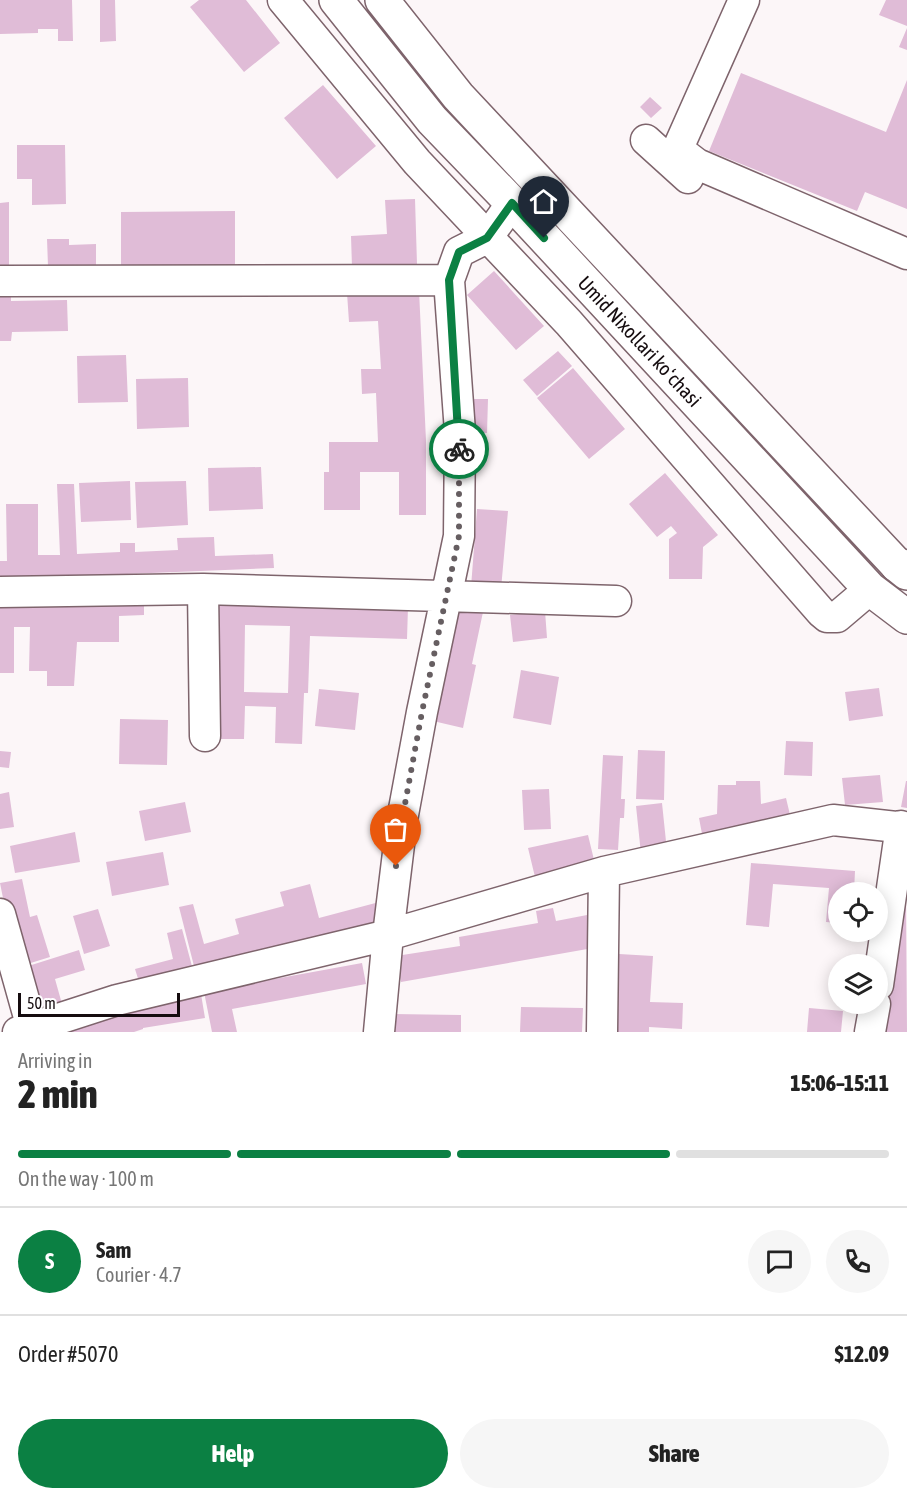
<!DOCTYPE html>
<meta charset="utf-8">
<style>
body{margin:0;font-family:"Asap Condensed",sans-serif;background:#f6f6f6;color:#222;height:100vh;display:flex;flex-direction:column;font-size:22px;white-space:nowrap}
*{box-sizing:border-box;margin:0}
p{font-size:20px;color:#767676}
.icon{flex:none;width:33px;height:33px;fill:none;stroke:currentColor;stroke-width:2;stroke-linecap:round;stroke-linejoin:round}
.map{position:relative;height:1032px;overflow:hidden}
.sheet{display:flex;flex-direction:column;background:#fff;flex:1}
.sheet>*{flex:none}
.buttons{position:absolute;left:828px;top:882px;display:grid;gap:12px}
.buttons a{display:grid;place-items:center;width:60px;height:60px;border-radius:50%;background:#fff;box-shadow:0 3px 15px #0003;font-size:30px}
.scale{position:absolute;left:18px;bottom:15px;width:162px;box-sizing:border-box;padding-left:6px;border:3px solid #150c0f;border-top:0;font-size:16px;line-height:21px;white-space:nowrap;color:#150c0f;-webkit-text-stroke:4px #fff;paint-order:stroke}
.pin{position:absolute;display:grid;place-items:center;width:51px;height:51px;color:#fff;margin:-62px -26px;border-radius:50% 50% 50% 0;rotate:-45deg;box-shadow:0 0 6px #0007}
.pin .icon{rotate:45deg}
.courier{position:absolute;display:grid;place-items:center;width:60px;height:60px;margin:-30px;border:4px solid #0b8043;border-radius:50%;background:#fff;color:#222;box-shadow:0 2px 8px #0007}
.head em{font-style:normal;font-weight:800}
.head div{display:flex;flex-direction:column-reverse}
.head{display:flex;align-items:center;justify-content:space-between;height:102px;padding:0 18px}
h1{font-size:39px;font-weight:800;line-height:45px}
.bar{display:grid;grid-template-columns:repeat(4,1fr);gap:9px 6px;align-content:center;height:72px;padding:0 18px}
.bar i{height:8px;border-radius:4px;background:#e0e0e0}
.bar .active{background:#0b8043}
.bar p{grid-column:span 4}
.line{display:flex;align-items:center;gap:15px;padding:0 18px;border-top:2px solid #e0e0e0}
.line div{flex:1}
.round{display:grid;place-items:center;flex:none;width:63px;height:63px;border-radius:32px;background:#f6f6f6}
.button{display:flex;gap:12px;margin-top:auto;padding:12px 18px}
.button a{flex:1;height:69px;border-radius:36px;background:#0b8043;color:#fff;font-size:24px;font-weight:800;line-height:69px;text-align:center}
.button a+a{background:#f6f6f6;color:#222}
.map>svg:first-child{display:block}
.building{fill:#e0bcd7;fill-rule:evenodd}
.lines{fill:none;stroke-linecap:round;stroke-linejoin:round}
.minor-casing{stroke:#7e646c;stroke-width:33}
.major-casing{stroke:#7e646c;stroke-width:36}
.highway-casing{stroke:#7e646c;stroke-width:36}
.minor{stroke:#fff;stroke-width:30}
.major{stroke:#fff;stroke-width:33}
.highway{stroke:#fff;stroke-width:33}
.done{stroke:#665e61;stroke-width:6;stroke-dasharray:0 10.8}
.route{stroke:#0b8043;stroke-width:8}
.labels{text-anchor:middle;dominant-baseline:central;stroke-width:4.5;stroke-linejoin:round;paint-order:stroke}
.street-label{font-size:20px;fill:#150c0f;stroke:#fff}
</style>
<div class="map">
<svg width="907" height="1032" viewBox="0 0 907 1032">
<rect width="100%" height="100%" fill="#fcf6f8"/>
<path class="building" d="M 0,0 L 72,0 L 73,41 L 58,41 L 58,29 L 38,29 L 38,33 L 0,34 Z
M 100,0 L 115,0 L 116,41 L 100,42 Z
M 199,0 L 246,0 L 280,43 L 244,72 L 190,7 Z
M 886,0 L 907,0 L 907,26 L 879,15 Z
M 907,28 L 907,50 L 899,47 Z
M 741,73 L 886,132 L 907,80 L 907,209 L 865,192 L 857,211 L 709,151 Z
M 323,85 L 376,146 L 337,179 L 284,118 Z
M 650,97 L 662,108 L 651,118 L 640,107 Z
M 17,145 L 65,145 L 66,204 L 32,205 L 32,179 L 17,179 Z
M 415,199 L 417,264 L 352,267 L 351,236 L 387,234 L 385,200 Z
M 9,202 L 9,268 L 0,268 L 0,203 Z
M 235,211 L 235,268 L 121,269 L 121,212 Z
M 47,239 L 69,239 L 69,245 L 96,244 L 96,265 L 48,266 Z
M 494,271 L 544,326 L 516,350 L 467,295 Z
M 419,290 L 426,441 L 426,515 L 399,515 L 399,472 L 360,472 L 360,510 L 324,510 L 324,472 L 329,472 L 329,442 L 378,442 L 376,393 L 362,394 L 361,369 L 381,369 L 378,321 L 349,322 L 347,293 Z
M 0,296 L 11,296 L 11,301 L 67,300 L 68,331 L 12,332 L 11,341 L 0,341 Z
M 558,351 L 572,366 L 537,396 L 523,380 Z
M 126,355 L 128,402 L 78,403 L 77,356 Z
M 573,368 L 625,429 L 589,459 L 537,398 Z
M 188,378 L 189,427 L 137,429 L 136,379 Z
M 471,399 L 488,399 L 487,433 L 469,432 Z
M 261,467 L 263,509 L 209,511 L 208,468 Z
M 665,473 L 718,535 L 703,547 L 702,579 L 669,579 L 669,539 L 677,533 L 671,526 L 657,537 L 629,504 Z
M 130,481 L 131,520 L 81,522 L 79,483 Z
M 186,481 L 188,525 L 137,528 L 135,482 Z
M 57,484 L 74,484 L 77,554 L 120,552 L 120,543 L 135,543 L 135,552 L 178,550 L 177,538 L 214,537 L 215,556 L 273,554 L 274,568 L 77,576 L 0,576 L 0,561 L 7,561 L 6,504 L 38,504 L 38,555 L 60,555 Z
M 477,509 L 508,511 L 501,589 L 471,587 Z
M 119,600 L 144,601 L 144,615 L 119,616 L 119,642 L 77,642 L 74,686 L 47,686 L 47,671 L 29,671 L 30,627 L 14,627 L 14,673 L 0,673 L 0,606 L 119,606 Z
M 218,602 L 408,607 L 407,639 L 310,636 L 308,693 L 304,693 L 302,744 L 275,743 L 276,707 L 245,706 L 244,739 L 214,739 ZM 245,625 L 290,626 L 288,693 L 244,692 Z
M 458,606 L 483,612 L 472,664 L 476,665 L 463,728 L 433,721 Z
M 545,611 L 547,638 L 513,642 L 510,615 Z
M 521,670 L 559,677 L 551,725 L 513,718 Z
M 879,688 L 883,716 L 849,721 L 845,692 Z
M 319,689 L 359,693 L 355,730 L 315,726 Z
M 120,719 L 168,720 L 167,765 L 119,764 Z
M 786,741 L 813,742 L 812,776 L 784,775 Z
M 638,750 L 665,751 L 664,800 L 636,799 Z
M 0,751 L 11,752 L 9,768 L 0,767 Z
M 603,755 L 623,756 L 621,799 L 625,799 L 624,818 L 620,818 L 618,850 L 598,849 Z
M 880,775 L 883,802 L 845,805 L 842,778 Z
M 736,781 L 760,781 L 761,804 L 786,798 L 791,819 L 703,839 L 699,818 L 717,814 L 718,785 L 736,785 Z
M 906,781 L 907,781 L 907,808 L 901,807 Z
M 549,789 L 551,829 L 524,830 L 522,790 Z
M 9,792 L 14,827 L 0,829 L 0,794 Z
M 185,802 L 191,832 L 145,841 L 139,811 Z
M 662,803 L 667,851 L 641,854 L 636,806 Z
M 75,832 L 80,862 L 15,873 L 10,846 Z
M 588,835 L 595,864 L 535,877 L 528,848 Z
M 163,852 L 169,885 L 112,896 L 106,862 Z
M 751,863 L 855,871 L 854,892 L 838,892 L 838,923 L 826,922 L 829,888 L 773,884 L 769,927 L 746,925 Z
M 22,879 L 30,917 L 37,915 L 50,957 L 21,966 L 8,923 L 0,883 Z
M 310,884 L 319,918 L 383,901 L 381,920 L 195,970 L 179,907 L 193,904 L 204,944 L 239,934 L 235,919 L 284,906 L 280,892 Z
M 906,902 L 907,1032 L 883,1032 Z
M 553,908 L 556,921 L 587,915 L 593,948 L 401,982 L 396,956 L 460,946 L 459,937 L 538,923 L 536,911 Z
M 98,909 L 110,946 L 84,954 L 73,916 Z
M 182,929 L 193,970 L 140,985 L 135,969 L 173,959 L 167,933 Z
M 79,950 L 85,970 L 55,979 L 62,1004 L 35,1012 L 22,968 Z
M 619,954 L 653,956 L 650,1002 L 683,1003 L 682,1029 L 649,1027 L 649,1032 L 615,1032 Z
M 362,963 L 366,984 L 232,1009 L 237,1032 L 212,1032 L 204,992 Z
M 201,994 L 205,1018 L 143,1028 L 143,1029 L 134,1032 L 67,1032 L 67,1029 Z
M 521,1007 L 583,1008 L 582,1032 L 520,1032 Z
M 809,1008 L 843,1011 L 841,1032 L 807,1032 Z
M 393,1014 L 461,1015 L 461,1032 L 393,1032 Z"/>
<g class="lines">
<g class="minor-casing">
<path id="minor" d="M 283,0 L 417,162 L 569,323 L 821,612 L 827,617 L 837,617 L 870,589
M 744,0 L 679,146 L 684,154 L 697,164 L 907,254
M 646,140 L 688,178
M 0,281 L 449,280
M 203,589 L 205,736
M 0,592 L 203,589 L 616,601
M 0,914 L 32,1028
M 878,985 L 901,826
M 18,1032 L 117,1000 L 388,935 L 604,872 L 833,820 L 907,828
M 379,1032 L 388,935 L 402,820 L 422,712 L 459,536 L 460,432 L 449,280 L 459,252 L 487,238 L 512,203
M 602,1032 L 604,872
M 870,1032 L 875,1004"/>
</g>
<g class="major-casing">
<path id="major" d="M 336,0 L 432,120 L 512,203 L 870,589 L 907,617
M 382,0 L 458,96 L 897,565 L 907,573"/>
</g>
<g class="highway-casing">
<path id="highway" d="M 897,565 L 907,567"/>
</g>
<use href="#minor" class="minor"/>
<use href="#major" class="major"/>
<use href="#highway" class="highway"/>
</g>
<g class="lines">
<path class="done" d="M 396,866 L 402,820 L 422,712 L 459,536 L 459,449"/>
<path class="route" d="M 459,449 L 449,280 L 459,252 L 487,238 L 512,203 L 544,238"/>
</g>
<g class="labels">
<g class="street-label">
<text transform="translate(640 341) rotate(47)">Umid Nixollari koʻchasi</text>
</g>
</g>
</svg>
<div class="buttons">
<a><svg class="icon" aria-label="locate" viewBox="0 0 24 24"><circle cx="12" cy="12" r="6"/><path d="M12 2v4M12 18v4M2 12h4M18 12h4"/></svg></a>
<a><svg class="icon" aria-label="layers" viewBox="0 0 24 24"><path d="M12 4l9 5-9 5-9-5zM3 14l9 5 9-5"/></svg></a>
</div>
<div class="scale">50 m</div>
<div class="pin" style="left:396px;top:866px;background:#ea580c"><svg class="icon" aria-label="bag" viewBox="0 0 24 24"><path d="M5 8h14l-1 12H6zM9 8a3 3 0 0 1 6 0"/></svg></div>
<div class="pin" style="left:544px;top:238px;background:#1f2937"><svg class="icon" aria-label="home" viewBox="0 0 24 24"><path d="M3 11l9-7 9 7M6 9v11h12V9"/></svg></div>
<div class="courier" style="left:459px;top:449px"><svg class="icon" aria-label="bike" viewBox="0 0 24 24"><circle cx="6" cy="16" r="4"/><circle cx="18" cy="16" r="4"/><path d="M6 16l4-8h5l3 8M10 8l3 8H6M13 5h3"/></svg></div>
</div>
<section class="sheet">
<div class="head"><div><h1>2 min</h1><p>Arriving in</p></div><em>15:06–15:11</em></div>
<div class="bar"><i class="active"></i><i class="active"></i><i class="active"></i><i></i><p>On the way · 100 m</p></div>
<div class="line" style="height:108px"><b class="round" style="background:#0b8043;color:#fff">S</b><div><b>Sam</b><p>Courier · 4.7</p></div><a class="round"><svg class="icon" aria-label="chat" viewBox="0 0 24 24"><path d="M4 5h16v11H9l-5 4z"/></svg></a><a class="round"><svg class="icon" aria-label="phone" viewBox="0 0 24 24"><path d="M5 4h4l2 5-3 2q2 4 5 5l2-3 5 2v4C11 20 4 13 5 4z"/></svg></a></div>
<div class="line" style="height:78px"><div>Order #5070</div><b>$12.09</b></div>
<div class="button"><a>Help</a><a>Share</a></div>
</section>
